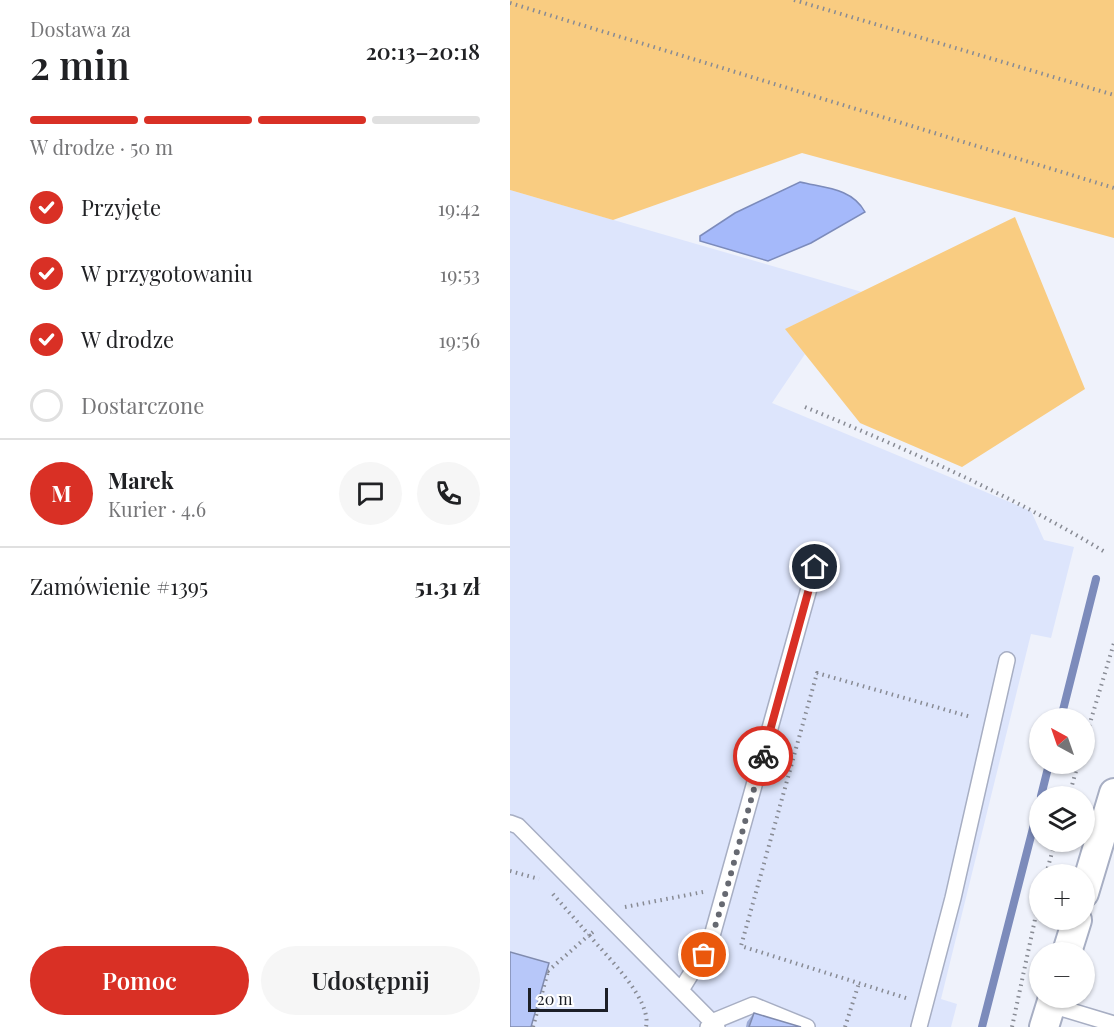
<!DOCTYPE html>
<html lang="pl">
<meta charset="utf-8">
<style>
body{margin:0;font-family:"Playfair Display",serif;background:#f6f6f6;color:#202124;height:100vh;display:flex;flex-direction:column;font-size:22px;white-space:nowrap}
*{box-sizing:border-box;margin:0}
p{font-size:20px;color:#757577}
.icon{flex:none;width:33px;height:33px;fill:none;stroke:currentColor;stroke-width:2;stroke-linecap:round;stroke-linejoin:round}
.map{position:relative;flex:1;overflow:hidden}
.drawer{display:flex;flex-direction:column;background:#fff;width:510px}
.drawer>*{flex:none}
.needle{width:39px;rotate:320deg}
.controls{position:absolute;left:519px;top:708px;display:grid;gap:12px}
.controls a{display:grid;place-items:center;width:66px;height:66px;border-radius:50%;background:#fff;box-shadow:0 2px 4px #0004;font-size:30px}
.scale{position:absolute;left:18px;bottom:15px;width:80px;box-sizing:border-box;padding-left:6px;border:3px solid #1c1f27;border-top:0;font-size:16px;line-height:21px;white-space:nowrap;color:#1c1f27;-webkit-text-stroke:4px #fff;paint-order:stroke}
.pin{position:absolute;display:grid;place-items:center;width:51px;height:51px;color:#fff;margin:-26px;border:3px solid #fff;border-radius:50%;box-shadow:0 2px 6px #0007}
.courier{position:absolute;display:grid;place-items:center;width:60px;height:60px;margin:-30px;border:4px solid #d93025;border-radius:50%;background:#fff;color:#222;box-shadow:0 2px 8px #0007}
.summary em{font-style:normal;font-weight:600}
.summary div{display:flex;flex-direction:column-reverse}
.summary{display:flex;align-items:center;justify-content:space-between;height:102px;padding:0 30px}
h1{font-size:39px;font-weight:600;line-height:45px}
.bar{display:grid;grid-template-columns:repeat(4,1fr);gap:9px 6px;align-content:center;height:72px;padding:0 30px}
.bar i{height:8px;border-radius:4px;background:#e0e0e0}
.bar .current{background:#d93025}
.bar p{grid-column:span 4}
.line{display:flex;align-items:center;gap:15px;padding:0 30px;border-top:2px solid #e0e0e0}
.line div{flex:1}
.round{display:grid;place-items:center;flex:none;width:63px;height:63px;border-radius:32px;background:#f6f6f6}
ol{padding:0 30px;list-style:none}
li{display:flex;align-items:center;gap:18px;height:66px}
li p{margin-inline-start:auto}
li .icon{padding:6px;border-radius:50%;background:#d93025;color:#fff;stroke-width:4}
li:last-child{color:#757577}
li i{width:33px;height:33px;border:3px solid #e0e0e0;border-radius:50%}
.cta{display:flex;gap:12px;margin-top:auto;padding:12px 30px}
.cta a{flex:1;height:69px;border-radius:36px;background:#d93025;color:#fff;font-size:24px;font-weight:600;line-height:69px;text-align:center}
.cta a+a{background:#f6f6f6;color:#202124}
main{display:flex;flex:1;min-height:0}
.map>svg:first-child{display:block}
.built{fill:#dde5fc}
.green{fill:#f9cc81}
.water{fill:#a5b9fa;stroke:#7c8bbb;stroke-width:1.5}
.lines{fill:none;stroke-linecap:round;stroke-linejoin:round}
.stream{stroke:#7c8bbb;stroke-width:8}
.service-casing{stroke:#a7aec3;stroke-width:18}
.minor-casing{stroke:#a7aec3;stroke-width:32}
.path{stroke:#888b94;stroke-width:4;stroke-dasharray:1.5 4.5;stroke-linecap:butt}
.service{stroke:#fff;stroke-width:15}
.minor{stroke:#fff;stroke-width:28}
.wall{fill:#9dabd6}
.building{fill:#b7c7f9;stroke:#808bae;stroke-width:1.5}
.done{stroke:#666971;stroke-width:6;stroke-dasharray:0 10.8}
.route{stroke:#d93025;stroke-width:8}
</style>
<main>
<section class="drawer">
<div class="summary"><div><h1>2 min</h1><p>Dostawa za</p></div><em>20:13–20:18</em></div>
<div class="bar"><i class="current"></i><i class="current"></i><i class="current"></i><i></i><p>W drodze · 50 m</p></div>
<ol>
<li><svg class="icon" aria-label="check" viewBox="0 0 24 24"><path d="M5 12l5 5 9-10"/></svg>Przyjęte<p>19:42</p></li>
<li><svg class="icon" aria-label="check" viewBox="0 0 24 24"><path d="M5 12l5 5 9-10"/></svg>W przygotowaniu<p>19:53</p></li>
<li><svg class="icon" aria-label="check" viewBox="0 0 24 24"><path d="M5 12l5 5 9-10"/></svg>W drodze<p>19:56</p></li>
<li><i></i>Dostarczone</li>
</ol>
<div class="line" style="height:108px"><b class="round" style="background:#d93025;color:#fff">M</b><div><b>Marek</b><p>Kurier · 4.6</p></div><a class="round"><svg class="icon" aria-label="chat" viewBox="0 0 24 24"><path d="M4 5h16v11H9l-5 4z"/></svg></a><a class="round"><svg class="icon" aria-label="phone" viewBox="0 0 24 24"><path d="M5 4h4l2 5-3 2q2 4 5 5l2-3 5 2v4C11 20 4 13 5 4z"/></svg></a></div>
<div class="line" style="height:78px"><div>Zamówienie #1395</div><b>51.31 zł</b></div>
<div class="cta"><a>Pomoc</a><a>Udostępnij</a></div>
</section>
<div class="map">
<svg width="604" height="1027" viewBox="0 0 604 1027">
<rect width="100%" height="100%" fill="#eff2fb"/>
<path class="built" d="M 0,190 L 352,292 L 276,329 L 295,354 L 262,403 L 521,511 L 534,540 L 564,547 L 541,638 L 521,634 L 431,999 L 447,1004 L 441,1027 L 0,1027 Z"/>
<path class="green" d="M 0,0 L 604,0 L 604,238 L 292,153 L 103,220 L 0,190 Z
M 505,217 L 575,389 L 452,467 L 350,423 L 275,329 Z"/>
<path class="water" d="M 290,182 C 315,188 342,188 355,212 L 301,243 L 258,261 L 190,241 L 190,236 L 225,213 Z"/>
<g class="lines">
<path class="stream" d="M 551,718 L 586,579
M 531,796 L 539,764
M 472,1027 L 530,801"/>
<g class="service-casing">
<path id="service" d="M 0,823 L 8,826 L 207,1027
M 171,990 L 200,943 L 305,567
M 541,1005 L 604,1024
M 198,1027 L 204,1021 L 243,1005 L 297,1027
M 409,1027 L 443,898 L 497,660"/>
</g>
<g class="minor-casing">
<path id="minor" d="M 574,893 L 604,793
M 557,952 L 567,920
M 534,1027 L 543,998"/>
</g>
<path class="path" d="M 284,0 L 604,95
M 0,3 L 604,188
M 295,407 C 398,450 499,494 595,552
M 574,743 L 604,643
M 559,796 L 568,764
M 0,871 L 29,879
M 536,874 L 545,842
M 115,907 L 193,892
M 83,932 L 79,935 C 97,957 142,999 136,1027
M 32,969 L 38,971 L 79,935 L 42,893
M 396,998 L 231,946 L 307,673 L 461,717
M 23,1027 L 38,971
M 335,1027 L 349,983
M 502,1027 L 530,896"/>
<use href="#service" class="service"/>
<use href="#minor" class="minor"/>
</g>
<path class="wall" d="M 244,1013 L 291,1027 L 236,1027 L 237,1022 Z"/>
<path class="building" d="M 0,952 L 39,963 L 21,1027 L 0,1027 Z
M 244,1013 L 291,1027 L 239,1027 Z"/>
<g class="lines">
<path class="done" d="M 194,955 L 200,943 L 217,888 L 253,756"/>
<path class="route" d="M 253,756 L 305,567"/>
</g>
</svg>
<div class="controls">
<a><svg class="needle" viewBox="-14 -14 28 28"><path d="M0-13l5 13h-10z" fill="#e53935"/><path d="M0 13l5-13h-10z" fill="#757577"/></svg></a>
<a><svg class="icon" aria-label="layers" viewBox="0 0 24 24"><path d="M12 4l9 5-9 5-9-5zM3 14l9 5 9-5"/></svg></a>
<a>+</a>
<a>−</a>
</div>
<div class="scale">20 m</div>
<div class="pin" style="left:194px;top:955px;background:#ea580c"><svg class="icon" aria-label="bag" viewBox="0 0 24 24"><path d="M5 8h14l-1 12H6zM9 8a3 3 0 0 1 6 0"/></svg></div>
<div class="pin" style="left:305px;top:567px;background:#1f2937"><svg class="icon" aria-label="home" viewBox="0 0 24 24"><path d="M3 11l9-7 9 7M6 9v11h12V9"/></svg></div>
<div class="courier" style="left:253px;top:756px"><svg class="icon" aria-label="bike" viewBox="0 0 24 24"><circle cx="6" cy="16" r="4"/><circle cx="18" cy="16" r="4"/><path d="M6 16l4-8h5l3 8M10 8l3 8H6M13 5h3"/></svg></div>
</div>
</main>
